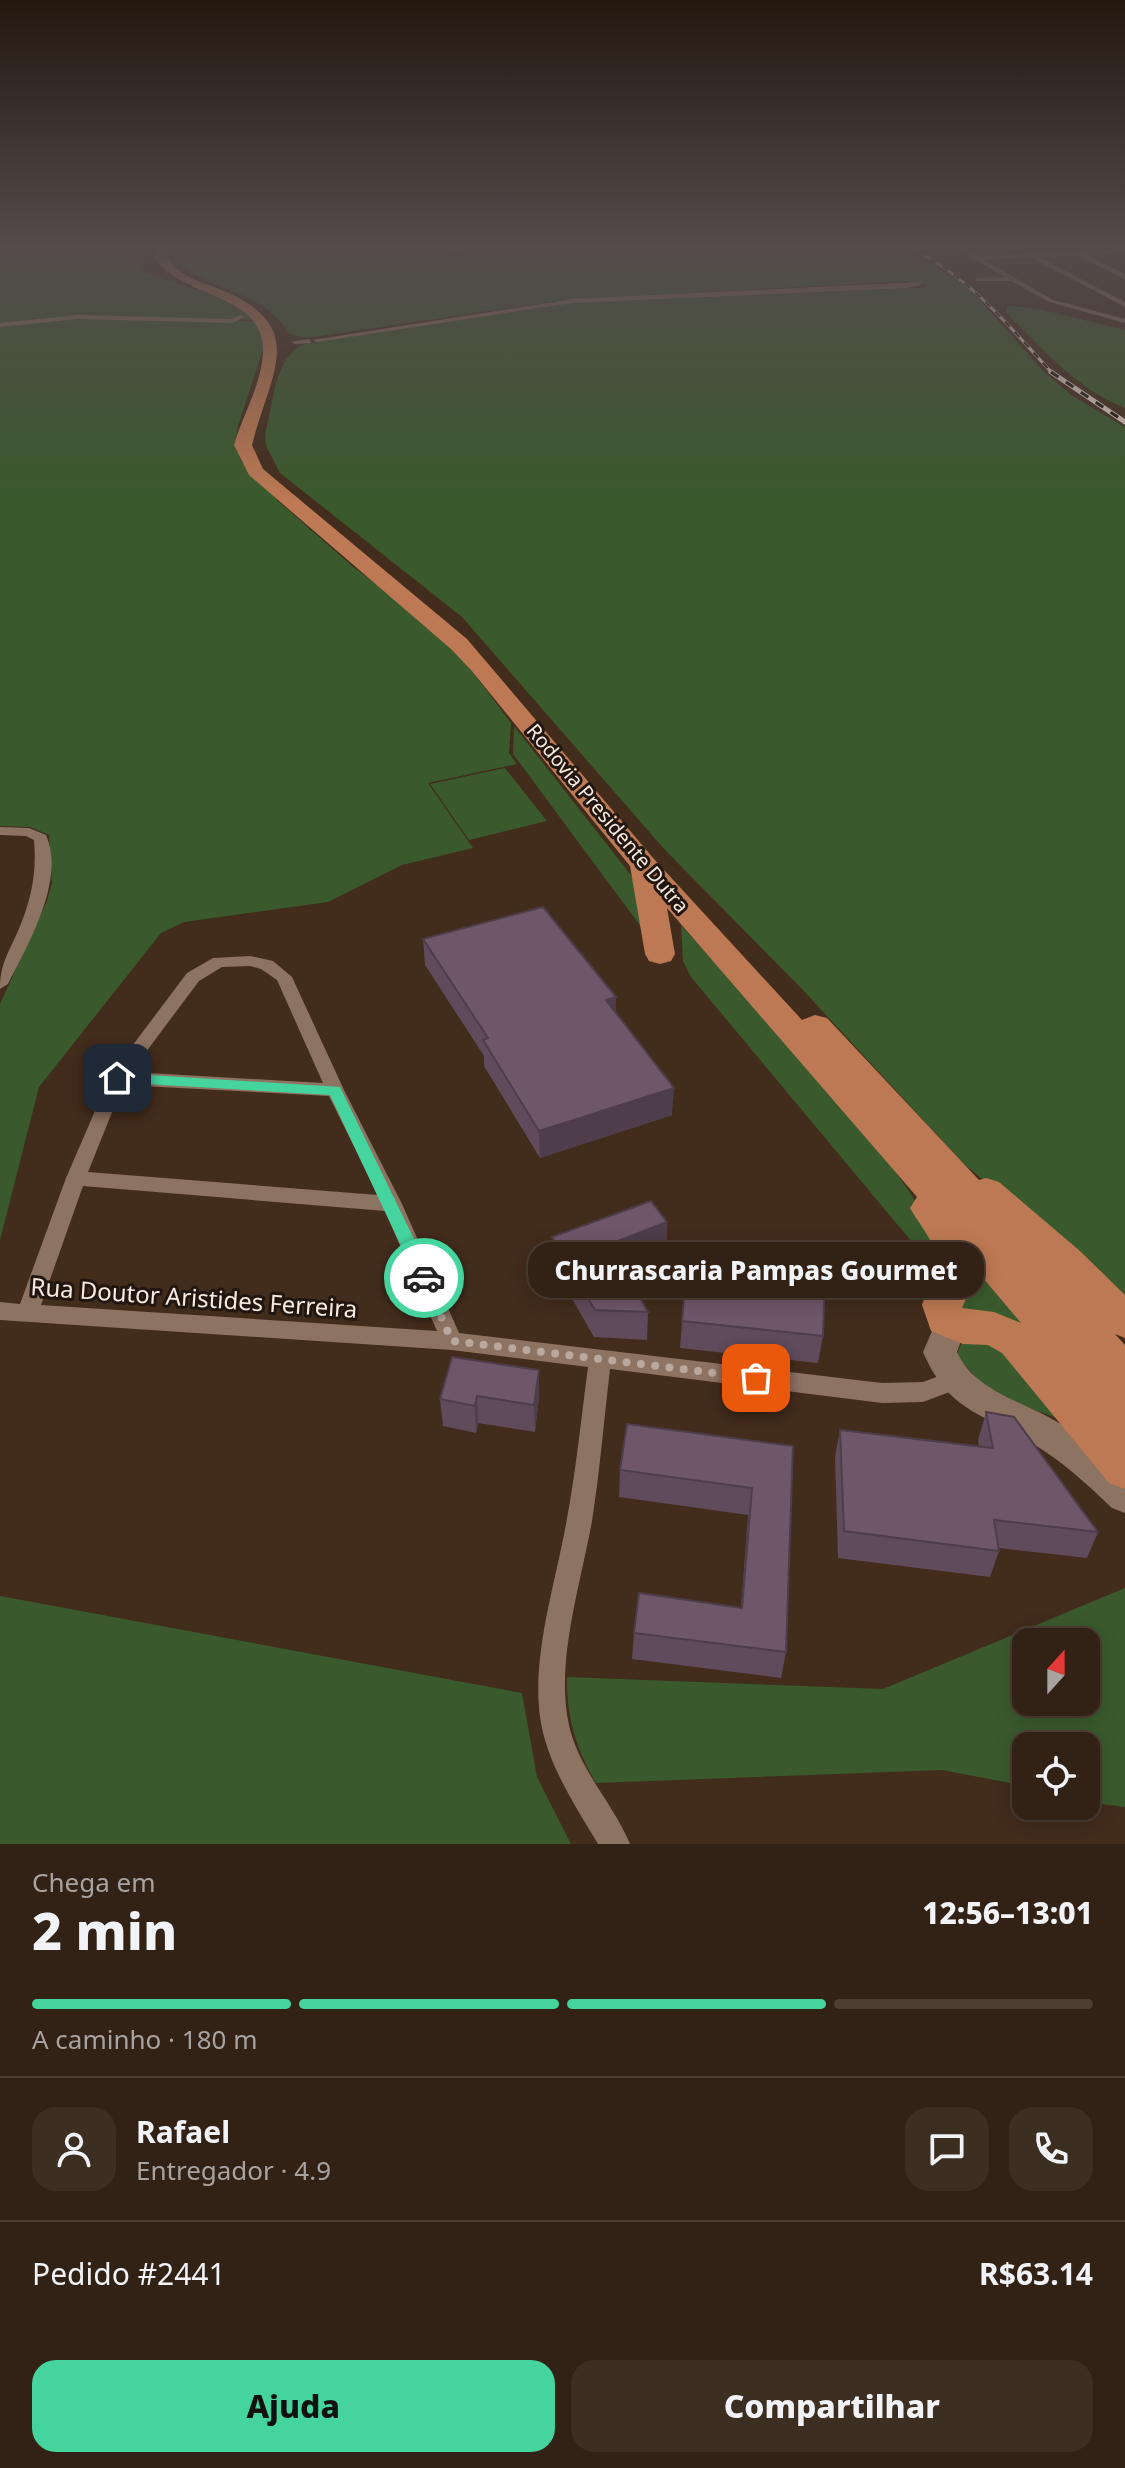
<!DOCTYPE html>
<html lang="pt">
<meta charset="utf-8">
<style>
body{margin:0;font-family:"Noto Sans",sans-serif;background:#3d2e22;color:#f1f3f6;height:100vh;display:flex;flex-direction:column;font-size:30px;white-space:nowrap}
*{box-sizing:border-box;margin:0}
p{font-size:26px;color:#a8a3a0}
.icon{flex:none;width:44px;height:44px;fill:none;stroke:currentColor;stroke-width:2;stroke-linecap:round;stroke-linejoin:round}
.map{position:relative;height:1844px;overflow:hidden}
.panel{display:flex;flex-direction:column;background:#322115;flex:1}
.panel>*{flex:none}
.needle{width:52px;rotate:21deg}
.tools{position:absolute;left:1012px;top:1628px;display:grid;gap:16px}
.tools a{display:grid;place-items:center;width:88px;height:88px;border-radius:16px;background:#322115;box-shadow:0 4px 20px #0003,0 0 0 2px #4d3e34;font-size:40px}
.pin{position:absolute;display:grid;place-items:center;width:68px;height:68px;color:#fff;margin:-34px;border-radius:16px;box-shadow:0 4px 12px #0006}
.courier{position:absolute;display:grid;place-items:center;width:80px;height:80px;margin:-40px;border:6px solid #45d49e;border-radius:50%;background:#fff;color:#222;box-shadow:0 2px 10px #0007}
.bubble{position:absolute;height:56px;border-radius:24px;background:#322115;box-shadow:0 4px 20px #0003,0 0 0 2px #4d3e34;font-size:26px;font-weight:800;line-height:56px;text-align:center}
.summary em{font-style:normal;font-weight:800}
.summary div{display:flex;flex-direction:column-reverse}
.summary{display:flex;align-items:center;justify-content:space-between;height:136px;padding:0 32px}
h1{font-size:52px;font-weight:800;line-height:60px}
.bar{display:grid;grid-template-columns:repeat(4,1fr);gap:12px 8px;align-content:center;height:96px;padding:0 32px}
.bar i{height:10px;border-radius:6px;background:#4d3e34}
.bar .current{background:#45d49e}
.bar p{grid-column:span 4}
.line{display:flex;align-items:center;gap:20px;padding:0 32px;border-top:2px solid #4d3e34}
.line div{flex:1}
.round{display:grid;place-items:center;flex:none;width:84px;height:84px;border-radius:24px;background:#3d2e22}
.button{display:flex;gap:16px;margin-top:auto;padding:16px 32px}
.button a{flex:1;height:92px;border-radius:24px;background:#45d49e;color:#111;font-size:32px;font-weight:800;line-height:92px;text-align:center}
.button a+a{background:#3d2e22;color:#f1f3f6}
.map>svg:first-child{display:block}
.green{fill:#3a5a2d;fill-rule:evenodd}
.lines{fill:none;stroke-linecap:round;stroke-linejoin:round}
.street{fill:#8d7362;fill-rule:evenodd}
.secondary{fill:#8d7362;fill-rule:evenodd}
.highway{fill:#bd7953;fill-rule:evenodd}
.rail-far1-casing{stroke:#e0d0c6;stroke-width:3}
.rail-casing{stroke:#e0d0c6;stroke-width:5}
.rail-far1{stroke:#211710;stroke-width:2;stroke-dasharray:7;stroke-linecap:butt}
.rail{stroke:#211710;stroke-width:3;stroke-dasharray:9;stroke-linecap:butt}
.wall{fill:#5f4b5b}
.shaded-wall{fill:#4e3d4a}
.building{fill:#6f576a;stroke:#4e3d4a;stroke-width:2}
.route{fill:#45d49e}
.done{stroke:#b9a89b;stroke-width:8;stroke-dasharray:0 14.4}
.labels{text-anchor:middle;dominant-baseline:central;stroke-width:6;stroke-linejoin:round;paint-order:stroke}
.street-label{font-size:20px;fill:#f9eae0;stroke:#211710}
.near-street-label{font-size:24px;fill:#f9eae0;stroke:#211710}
</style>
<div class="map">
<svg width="1125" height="1844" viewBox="0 0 1125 1844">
<rect width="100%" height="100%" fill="#422c1c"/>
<path class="green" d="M 0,245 L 148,245 L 142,259 L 141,271 C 182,287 222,292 257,320 L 66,316 L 0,324 Z
M 175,245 L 901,245 L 970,289 L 1041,369 L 1071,395 L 1125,427 L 1125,1313 L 1032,1221 L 963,1163 L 802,989 L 665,850 L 462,617 L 280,473 L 266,446 L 265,434 C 274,405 273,353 308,343 L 577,302 L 924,288 L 929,285 L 904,281 L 563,300 L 306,338 L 289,334 C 266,293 219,292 183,268 L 175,259 Z
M 1012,306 L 1043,310 L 1125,330 L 1125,408 C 1078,390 1041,348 1007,313 L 1006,307 Z
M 76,318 L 259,321 L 265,343 L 238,426 L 236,442 L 241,461 L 277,500 L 352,566 L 423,619 L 457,651 L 511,723 L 509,753 L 517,764 L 428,783 L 473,848 L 402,865 L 328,902 L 184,922 L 161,933 L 39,1087 L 0,1240 L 0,1004 L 47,901 L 52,883 L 49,835 L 30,827 L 0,826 L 0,327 Z
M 514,726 L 641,888 L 645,932 L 513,754 Z
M 505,768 L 547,821 L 469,840 L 430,784 Z
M 681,925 L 877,1146 L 911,1194 L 940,1245 L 942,1278 L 691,977 L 683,961 Z
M 965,1257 L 1125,1444 L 961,1312 Z
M 991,1335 L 1057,1418 L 993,1395 L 956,1356 L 963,1340 Z
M 1125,1588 L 1125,1807 L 1086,1802 L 1086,1746 L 1026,1746 L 1026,1786 L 942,1770 L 596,1783 C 576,1751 566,1714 567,1677 L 883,1689 ZM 1026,1642 L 1086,1642 L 1086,1702 L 1026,1702 Z
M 0,1596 L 522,1693 L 537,1777 L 571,1844 L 0,1844 Z"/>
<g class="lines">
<path class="street" d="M 433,245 L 454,248 L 488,245 L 454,252 Z
M 951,245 L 959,245 L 978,256 L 1125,248 L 1125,252 L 1085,254 L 1125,274 L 1125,279 L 1076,255 L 1039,257 L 1125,302 L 1125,307 L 1030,257 L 984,260 L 1053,300 L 1125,319 L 1125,323 L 1049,302 L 1011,281 L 975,281 L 977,278 L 1005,277 Z
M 919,282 L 921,285 L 908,288 L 572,303 L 317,342 L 313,340 L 572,299 Z
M 78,315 L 231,319 L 241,315 L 245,317 L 232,323 L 78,319 L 0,327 L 0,323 Z
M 309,339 L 312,343 L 295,344 L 291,342 Z
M 0,827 L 29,828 L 46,835 C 66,879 28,945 8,984 L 0,989 C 0,964 8,954 18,931 C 31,901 37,873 34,840 L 26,836 L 0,835 Z
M 250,956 L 273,961 L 292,977 L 344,1090 L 402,1204 L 459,1333 L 882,1383 L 923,1382 L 955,1370 L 963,1373 L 966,1380 L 963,1387 L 923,1402 L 882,1403 L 610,1369 C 604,1420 600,1470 592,1521 C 581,1583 555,1663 569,1725 C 579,1770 613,1803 630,1844 L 598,1844 C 576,1807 549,1767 541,1723 C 530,1661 555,1585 566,1524 C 576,1472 581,1419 588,1367 L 452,1350 L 0,1320 L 0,1302 L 20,1304 L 66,1178 L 111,1074 L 187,973 L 213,958 ZM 250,966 L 261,969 L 277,980 L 323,1083 L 131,1072 L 199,981 L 222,967 ZM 123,1085 L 329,1096 L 378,1195 L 88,1172 ZM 83,1186 L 385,1211 L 437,1331 L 41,1305 Z"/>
<path class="secondary" d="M 951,1311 L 963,1315 L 967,1324 L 957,1352 C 975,1392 1025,1402 1059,1423 C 1083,1437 1104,1455 1125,1473 L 1125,1513 L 1112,1508 C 1088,1485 1063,1462 1035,1445 C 983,1412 950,1414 923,1352 L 939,1315 Z"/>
<path class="highway" d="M 158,245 L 170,245 L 167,258 C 178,274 196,281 214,287 C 312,324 271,370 252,445 L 263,469 L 467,639 L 654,859 L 802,1020 L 815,1015 L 827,1018 L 979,1180 L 986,1178 L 999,1182 L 1080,1251 L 1125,1295 L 1125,1338 L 1115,1334 L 1125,1345 L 1125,1489 L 1109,1483 L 1002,1353 L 988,1345 L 963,1344 L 931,1331 L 922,1305 C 925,1295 932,1287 937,1277 C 946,1255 920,1226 910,1208 L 917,1197 L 667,908 L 675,954 L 671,961 L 660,964 L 649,961 L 645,954 L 630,866 L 471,670 L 451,649 L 249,475 L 234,445 C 243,414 263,382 263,349 C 263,293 180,298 155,258 ZM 977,1271 L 1021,1323 L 994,1312 L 962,1308 Z"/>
<g class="rail-far1-casing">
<path id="rail-far1" d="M 906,245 C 970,277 1005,322 1053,374"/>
</g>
<g class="rail-casing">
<path id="rail" d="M 1051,372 L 1125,422"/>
</g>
<use href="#rail-far1" class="rail-far1"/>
<use href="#rail" class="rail"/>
</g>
<path class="wall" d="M 423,939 L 616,1012 L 672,1115 L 540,1158 L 484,1066 L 484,1056 L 425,965 Z
M 667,1222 L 666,1249 L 622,1266 L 648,1312 L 647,1340 L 594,1337 L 552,1264 L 552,1237 Z
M 687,1262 L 823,1336 L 818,1363 L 680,1348 Z
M 452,1357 L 539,1397 L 535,1432 L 478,1423 L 476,1433 L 443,1426 L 440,1399 Z
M 986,1412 L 1098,1532 L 1087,1558 L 999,1548 L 999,1551 L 990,1577 L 838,1558 L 835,1457 L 840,1430 L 979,1446 L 978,1440 Z
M 793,1446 L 786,1652 L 781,1678 L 632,1659 L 634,1633 L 741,1608 L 748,1515 L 619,1497 L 620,1470 Z"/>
<path class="shaded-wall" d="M 616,997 L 616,1023 L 606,1000 Z
M 674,1088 L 672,1115 L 540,1158 L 539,1131 Z
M 667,1222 L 666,1249 L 609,1271 L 610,1244 Z
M 539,1370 L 539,1397 L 535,1432 L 534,1405 Z
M 477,1396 L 478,1423 L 476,1433 L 475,1406 Z"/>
<path class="building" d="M 543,907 L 616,997 L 606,1000 L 674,1088 L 539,1131 L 483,1040 L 488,1038 L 423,939 Z
M 651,1201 L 667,1222 L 610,1244 L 648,1312 L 595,1310 L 552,1237 Z
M 687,1262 L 825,1278 L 823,1336 L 682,1321 Z
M 452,1357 L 539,1370 L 534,1405 L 477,1396 L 475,1406 L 440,1399 Z
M 986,1412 L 1014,1417 L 1098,1532 L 994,1520 L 999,1551 L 844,1531 L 840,1430 L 993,1448 Z
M 627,1424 L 793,1446 L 786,1652 L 634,1633 L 639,1593 L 742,1608 L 752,1488 L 620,1470 Z"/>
<linearGradient id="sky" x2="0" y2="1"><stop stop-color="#24180f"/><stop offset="0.49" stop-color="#544b4b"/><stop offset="1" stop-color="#544b4b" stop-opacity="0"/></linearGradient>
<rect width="1125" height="503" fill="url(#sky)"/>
<path class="route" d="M 117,1073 L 340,1087 L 433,1278 L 430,1282 L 418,1282 L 330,1095 L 112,1082 L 110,1078 Z"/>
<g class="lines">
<path class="done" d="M 424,1278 L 452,1341 L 756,1378"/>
</g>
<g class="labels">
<g class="street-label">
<text transform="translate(608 818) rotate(50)">Rodovia Presidente Dutra</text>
</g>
<g class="near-street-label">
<text transform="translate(194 1297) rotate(4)">Rua Doutor Aristides Ferreira</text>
</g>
</g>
</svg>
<div class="tools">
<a><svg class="needle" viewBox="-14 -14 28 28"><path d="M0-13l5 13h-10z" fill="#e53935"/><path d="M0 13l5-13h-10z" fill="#a8a3a0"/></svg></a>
<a><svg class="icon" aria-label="locate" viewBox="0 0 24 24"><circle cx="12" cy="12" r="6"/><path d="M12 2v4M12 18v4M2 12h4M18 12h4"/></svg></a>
</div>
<div class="pin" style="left:756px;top:1378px;background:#ea580c"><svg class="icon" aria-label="bag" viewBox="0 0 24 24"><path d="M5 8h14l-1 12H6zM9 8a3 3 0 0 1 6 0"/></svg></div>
<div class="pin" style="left:117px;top:1078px;background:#1f2937"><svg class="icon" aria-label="home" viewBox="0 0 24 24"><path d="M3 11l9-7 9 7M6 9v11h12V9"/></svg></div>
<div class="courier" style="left:424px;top:1278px"><svg class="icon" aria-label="car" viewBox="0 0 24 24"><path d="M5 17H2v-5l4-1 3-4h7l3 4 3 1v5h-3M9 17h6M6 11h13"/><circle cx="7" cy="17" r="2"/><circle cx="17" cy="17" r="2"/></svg></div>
<div class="bubble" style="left:528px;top:1242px;width:456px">Churrascaria Pampas Gourmet</div>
</div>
<section class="panel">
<div class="summary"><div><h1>2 min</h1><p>Chega em</p></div><em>12:56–13:01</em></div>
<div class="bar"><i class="current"></i><i class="current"></i><i class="current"></i><i></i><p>A caminho · 180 m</p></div>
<div class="line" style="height:144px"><a class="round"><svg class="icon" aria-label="person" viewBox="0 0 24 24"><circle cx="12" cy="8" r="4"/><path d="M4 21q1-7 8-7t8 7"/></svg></a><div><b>Rafael</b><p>Entregador · 4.9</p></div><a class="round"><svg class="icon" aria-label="chat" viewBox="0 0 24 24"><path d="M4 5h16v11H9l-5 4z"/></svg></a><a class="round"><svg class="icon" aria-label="phone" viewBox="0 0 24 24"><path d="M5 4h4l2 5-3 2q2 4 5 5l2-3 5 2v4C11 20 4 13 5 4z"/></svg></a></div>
<div class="line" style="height:104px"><div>Pedido #2441</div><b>R$63.14</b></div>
<div class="button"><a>Ajuda</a><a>Compartilhar</a></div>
</section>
